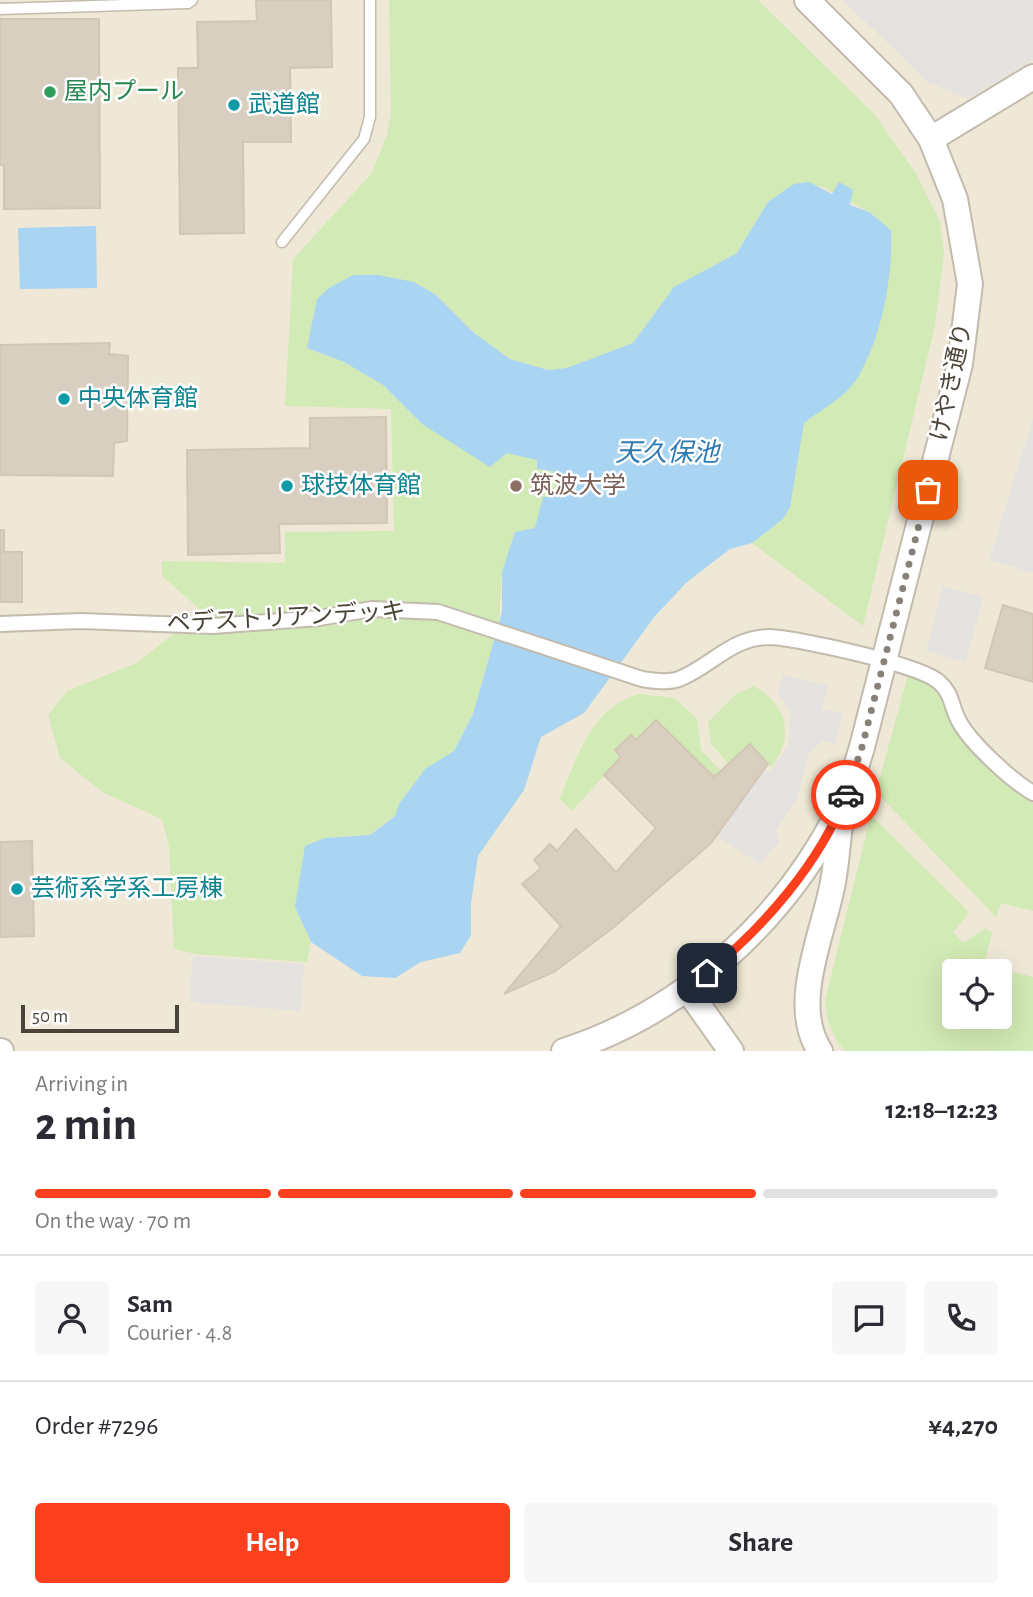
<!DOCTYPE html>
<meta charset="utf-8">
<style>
body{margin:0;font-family:"Alegreya Sans","Noto Sans JP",sans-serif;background:#f7f7f7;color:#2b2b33;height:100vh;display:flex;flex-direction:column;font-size:26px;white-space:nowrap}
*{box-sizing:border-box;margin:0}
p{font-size:23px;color:#7c7c81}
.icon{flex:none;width:38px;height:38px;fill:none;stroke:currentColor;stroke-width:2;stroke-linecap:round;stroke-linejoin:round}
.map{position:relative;height:1051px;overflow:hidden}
.sheet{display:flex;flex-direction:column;background:#fff;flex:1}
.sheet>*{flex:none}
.controls{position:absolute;left:942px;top:959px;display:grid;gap:14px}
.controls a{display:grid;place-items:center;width:70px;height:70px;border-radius:7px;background:#fff;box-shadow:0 7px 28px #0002;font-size:35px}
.scale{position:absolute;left:21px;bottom:18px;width:158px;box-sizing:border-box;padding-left:7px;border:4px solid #4b4439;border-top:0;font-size:19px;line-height:24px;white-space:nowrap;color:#4b4439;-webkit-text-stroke:5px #fff;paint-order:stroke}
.pin{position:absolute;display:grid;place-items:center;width:60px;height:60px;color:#fff;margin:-30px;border-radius:14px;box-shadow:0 4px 10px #0006}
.courier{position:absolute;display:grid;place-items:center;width:70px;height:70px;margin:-35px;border:5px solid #fc3f1d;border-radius:50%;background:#fff;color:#222;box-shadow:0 2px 9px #0007}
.headline em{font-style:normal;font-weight:600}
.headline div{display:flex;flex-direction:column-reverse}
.headline{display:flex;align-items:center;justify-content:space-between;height:119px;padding:0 35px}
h1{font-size:46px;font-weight:600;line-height:52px}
.bar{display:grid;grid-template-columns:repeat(4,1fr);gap:10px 7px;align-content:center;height:84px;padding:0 35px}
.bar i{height:9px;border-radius:5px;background:#e1e1e2}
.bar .current{background:#fc3f1d}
.bar p{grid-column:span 4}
.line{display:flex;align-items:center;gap:18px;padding:0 35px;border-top:2px solid #e1e1e2}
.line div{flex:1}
.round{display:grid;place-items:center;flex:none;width:74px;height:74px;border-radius:7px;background:#f7f7f7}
.action{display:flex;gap:14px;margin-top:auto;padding:14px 35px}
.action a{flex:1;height:80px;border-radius:7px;background:#fc3f1d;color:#fff;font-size:28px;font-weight:600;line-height:80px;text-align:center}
.action a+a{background:#f7f7f7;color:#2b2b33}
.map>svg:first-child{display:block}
.education{fill:#efe8d6;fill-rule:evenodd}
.green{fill:#d2eab5;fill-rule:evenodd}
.parking{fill:#e5e3e0}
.water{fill:#a9d4f2}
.building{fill:#d8cfc1;stroke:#d3c7b4;stroke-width:2}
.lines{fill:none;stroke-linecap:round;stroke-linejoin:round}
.service-casing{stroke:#c2bbae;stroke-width:13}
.pedestrian-casing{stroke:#c2bbae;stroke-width:18}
.tertiary-casing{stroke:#c2bbae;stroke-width:28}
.service{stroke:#fff;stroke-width:10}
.pedestrian{stroke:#fff;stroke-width:14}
.tertiary{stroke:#fff;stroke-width:24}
.done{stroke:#878178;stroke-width:7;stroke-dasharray:0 12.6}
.route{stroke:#fc3f1d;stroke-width:9}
.leisure-dot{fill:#2e9e5b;stroke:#fff;stroke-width:2.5}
.culture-dot{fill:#0f9aa8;stroke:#fff;stroke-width:2.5}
.education-dot{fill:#8d6e63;stroke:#fff;stroke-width:2.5}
.labels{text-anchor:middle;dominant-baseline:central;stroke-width:5;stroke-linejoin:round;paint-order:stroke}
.leisure-label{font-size:24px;fill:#27864d;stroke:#fff;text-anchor:start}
.culture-label{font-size:24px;fill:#0d838f;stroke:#fff;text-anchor:start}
.street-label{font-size:24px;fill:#4b4439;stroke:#fff}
.education-label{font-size:24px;fill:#785e54;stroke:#fff;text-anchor:start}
.water-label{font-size:26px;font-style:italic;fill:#2e7ab2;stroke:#fff}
</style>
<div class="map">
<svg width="1033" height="1051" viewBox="0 0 1033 1051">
<rect width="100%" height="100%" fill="#f6f3ec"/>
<path class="education" d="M 0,0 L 1033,0 L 1033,1051 L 0,1051 ZM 954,971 L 999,971 L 999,1017 L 954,1017 Z"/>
<path class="green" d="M 389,0 L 758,0 L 875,115 L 917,175 L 940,222 L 944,254 L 935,325 L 863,626 L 752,543 L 783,519 L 790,507 L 804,423 L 842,395 L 881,319 L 891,230 L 869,212 L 821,186 L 768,202 L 737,253 L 674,287 L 633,343 L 567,368 L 548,370 L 510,359 L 474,333 L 436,295 L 307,348 L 344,362 L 383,385 L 422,424 L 537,460 L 553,471 L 560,497 L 502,572 L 499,623 L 407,601 L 371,602 L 320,612 L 210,618 L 162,576 L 162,561 L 285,563 L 285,532 L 394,531 L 391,409 L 285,406 L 293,259 L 372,173 L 387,135 L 391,113 Z
M 376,617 L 432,619 L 494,640 L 473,714 L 454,751 L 422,773 L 399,804 L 395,816 L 369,835 L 325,838 L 295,907 L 311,942 L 307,962 L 195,954 L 174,949 L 169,846 L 162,819 L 104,793 L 60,758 L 48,715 L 67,691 L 137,663 L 173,634 L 336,625 Z
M 908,675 C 954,690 937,711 962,739 C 983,761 1009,781 1033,800 L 1033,911 L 1001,903 L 996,917 L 876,792 Z
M 754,686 C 787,705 796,736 771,767 L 750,745 L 729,764 L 711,744 L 708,722 L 736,694 Z
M 640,694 L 675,698 L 697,719 L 701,750 L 721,771 L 714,777 L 656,720 L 636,740 L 630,735 L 615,750 L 621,757 L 572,811 L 560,799 C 576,759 593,705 640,694 Z
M 871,815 L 967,910 L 968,915 L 953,932 L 964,943 L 985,928 L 992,933 L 984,964 L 1033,977 L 1033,1051 L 845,1051 C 831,1035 826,1021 825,1000 ZM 954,971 L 999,971 L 999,1017 L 954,1017 Z"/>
<path class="parking" d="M 843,0 L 1033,0 L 1033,60 L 968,99 L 928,82 Z
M 1033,418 L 1033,573 L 989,560 Z
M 943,586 L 983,597 L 966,662 L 926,651 Z
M 783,675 L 829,685 L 822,709 L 844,714 L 834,744 L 822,741 L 809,754 L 796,800 L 776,830 L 779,842 L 760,864 L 717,836 L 764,769 L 769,773 L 788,746 L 790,712 L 778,694 Z
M 193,956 L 304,964 L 301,1011 L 189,1002 Z"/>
<path class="water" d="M 809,182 L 832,194 L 839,182 L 853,190 L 850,205 L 869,212 L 891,230 C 893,277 882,336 858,377 C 846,397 822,409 804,423 L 790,507 L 783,519 L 752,543 L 730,549 L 687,582 L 655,616 L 584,713 L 541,737 L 524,790 L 478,856 L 471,903 L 471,935 L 460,953 L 421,962 L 395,978 L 362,976 L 311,942 L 295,907 L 305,846 L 325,838 L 370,835 L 395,816 L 399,804 L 425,769 L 454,751 L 473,714 L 502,612 L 502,572 L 515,532 L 535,528 L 543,497 L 559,496 L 553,471 L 537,469 L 537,460 L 507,453 L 490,467 L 422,424 L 383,385 L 344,362 L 307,348 L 317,299 L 329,288 L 353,275 L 378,275 L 414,282 L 436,295 L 474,333 L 510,359 L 548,370 L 567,368 L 633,343 L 674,287 L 737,253 L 768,202 L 794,184 Z
M 96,226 L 97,288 L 20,289 L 18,228 Z"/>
<path class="building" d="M 256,0 L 331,0 L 332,67 L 290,68 L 291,142 L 243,142 L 244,233 L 180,234 L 178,68 L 198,68 L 197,22 L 257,21 Z
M 0,19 L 99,19 L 100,208 L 4,209 L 4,165 L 0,165 Z
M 110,343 L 109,354 L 128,356 L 127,441 L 114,443 L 113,476 L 0,475 L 0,345 Z
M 386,417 L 387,523 L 279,524 L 280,553 L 188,555 L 187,450 L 310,448 L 310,418 Z
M 0,530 L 4,530 L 4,552 L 22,552 L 22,602 L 0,602 Z
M 1003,605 L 1033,614 L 1033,682 L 985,668 Z
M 656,720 L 714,777 L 750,744 L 768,764 L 711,843 L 614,927 L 554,972 L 504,994 L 561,926 L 522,884 L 541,868 L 534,860 L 550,844 L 557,851 L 576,829 L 616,872 L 656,828 L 604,775 L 621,757 L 615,750 L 631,735 L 636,740 Z
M 32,841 L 34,936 L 0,937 L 0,842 Z"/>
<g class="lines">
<g class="service-casing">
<path id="service" d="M 0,9 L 188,3 L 192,0
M 282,242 L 364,139 L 370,117 L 370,0"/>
</g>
<g class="pedestrian-casing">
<path id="pedestrian" d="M 0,624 L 81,621 L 213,626 L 319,618 L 372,609 L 438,612 L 642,679 C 654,681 668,683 679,679 C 712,666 731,637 770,637 C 797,638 921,665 939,682 C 953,694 951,708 960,723 C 972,744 1012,781 1033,793"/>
</g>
<g class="tertiary-casing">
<path id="tertiary" d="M 931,139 L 1033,77
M 687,989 L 731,1051
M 0,1051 L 1,1051
M 564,1051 C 684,1012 785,920 841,807 C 850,788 856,767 862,747 L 960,364 L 970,284 L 955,199 L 931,139 L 901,94 L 807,0
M 820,1051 C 789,1004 824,933 833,882 C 837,860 838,838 841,817"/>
</g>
<use href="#service" class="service"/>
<use href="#pedestrian" class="pedestrian"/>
<use href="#tertiary" class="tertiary"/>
</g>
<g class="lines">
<path class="done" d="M 846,795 L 862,747 L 928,490"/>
<path class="route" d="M 707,973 C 763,928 820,863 846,795"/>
</g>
<circle class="leisure-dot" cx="50" cy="92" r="7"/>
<g class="culture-dot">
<circle cx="234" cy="105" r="7"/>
<circle cx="64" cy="399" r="7"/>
<circle cx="287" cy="486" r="7"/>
<circle cx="17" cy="889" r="7"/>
</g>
<circle class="education-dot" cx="516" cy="486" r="7"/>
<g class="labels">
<g class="leisure-label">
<text x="64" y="92">屋内プール</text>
</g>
<g class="culture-label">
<text x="248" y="105">武道館</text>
<text x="78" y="399">中央体育館</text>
<text x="301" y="486">球技体育館</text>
<text x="31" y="889">芸術系学系工房棟</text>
</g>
<g class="street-label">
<text transform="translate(952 382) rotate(-78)">けやき通り</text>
<text transform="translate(286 618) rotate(-3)">ペデストリアンデッキ</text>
</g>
<g class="education-label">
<text x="530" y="486">筑波大学</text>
</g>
<g class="water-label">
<text x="667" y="453">天久保池</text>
</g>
</g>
</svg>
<div class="controls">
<a><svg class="icon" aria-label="locate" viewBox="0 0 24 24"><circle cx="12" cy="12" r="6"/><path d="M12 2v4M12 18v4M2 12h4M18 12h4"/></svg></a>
</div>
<div class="scale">50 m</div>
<div class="pin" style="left:928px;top:490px;background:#ea580c"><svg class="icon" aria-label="bag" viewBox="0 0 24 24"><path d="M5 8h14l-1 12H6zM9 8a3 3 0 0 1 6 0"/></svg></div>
<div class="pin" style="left:707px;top:973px;background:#1f2937"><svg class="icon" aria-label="home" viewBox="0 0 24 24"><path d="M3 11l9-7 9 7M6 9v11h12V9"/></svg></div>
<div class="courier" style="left:846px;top:795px"><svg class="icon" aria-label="car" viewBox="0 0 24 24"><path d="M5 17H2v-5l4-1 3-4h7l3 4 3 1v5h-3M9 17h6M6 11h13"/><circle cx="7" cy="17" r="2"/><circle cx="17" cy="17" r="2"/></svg></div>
</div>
<section class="sheet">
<div class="headline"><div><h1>2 min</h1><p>Arriving in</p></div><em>12:18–12:23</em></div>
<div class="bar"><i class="current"></i><i class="current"></i><i class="current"></i><i></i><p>On the way · 70 m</p></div>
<div class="line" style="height:126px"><a class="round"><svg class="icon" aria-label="person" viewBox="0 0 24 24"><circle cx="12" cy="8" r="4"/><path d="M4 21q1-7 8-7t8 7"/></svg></a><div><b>Sam</b><p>Courier · 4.8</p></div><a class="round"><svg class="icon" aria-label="chat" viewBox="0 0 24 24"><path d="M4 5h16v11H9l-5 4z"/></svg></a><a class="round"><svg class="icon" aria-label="phone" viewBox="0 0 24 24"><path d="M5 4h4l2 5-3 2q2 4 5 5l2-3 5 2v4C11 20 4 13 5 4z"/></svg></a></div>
<div class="line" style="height:91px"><div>Order #7296</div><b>¥4,270</b></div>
<div class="action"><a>Help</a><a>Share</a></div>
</section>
